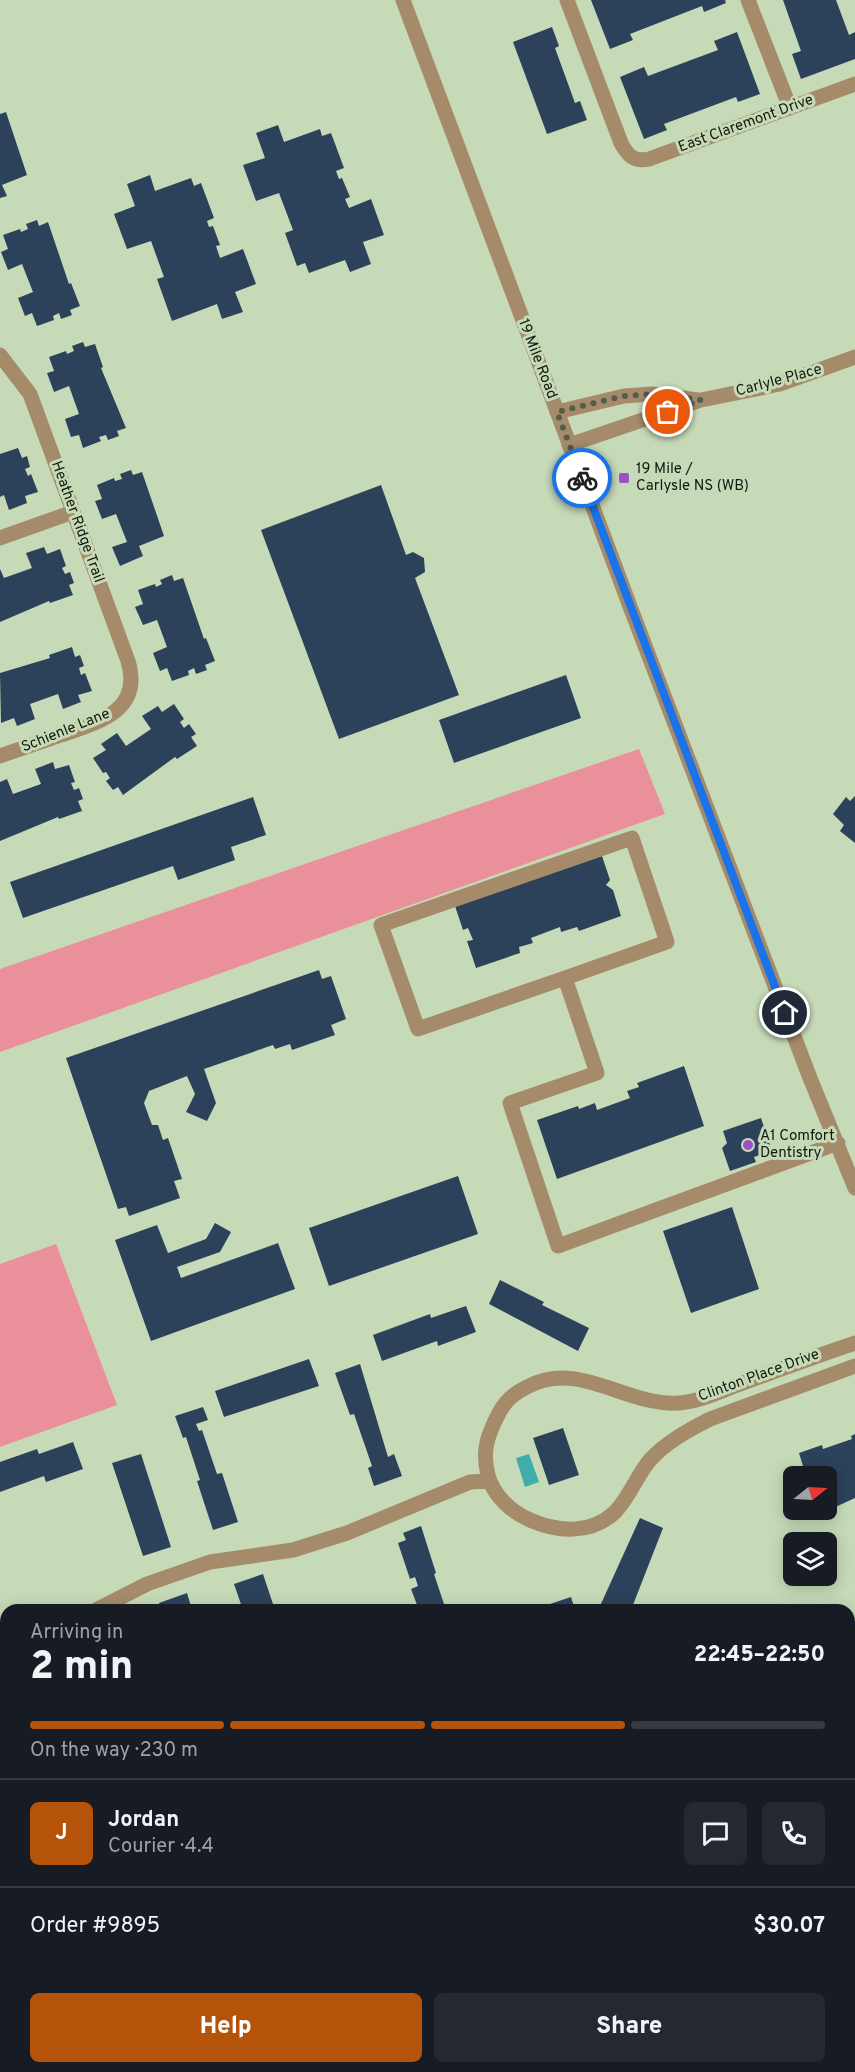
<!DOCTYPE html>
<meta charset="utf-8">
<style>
body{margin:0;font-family:Overpass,sans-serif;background:#242831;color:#f1f3f6;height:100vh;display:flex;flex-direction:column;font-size:22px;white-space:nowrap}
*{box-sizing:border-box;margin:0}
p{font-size:20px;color:#9ea1a6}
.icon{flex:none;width:33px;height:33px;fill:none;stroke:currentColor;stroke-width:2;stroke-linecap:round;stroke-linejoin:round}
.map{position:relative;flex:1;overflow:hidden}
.details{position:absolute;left:0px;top:1604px;width:855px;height:470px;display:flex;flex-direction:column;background:#171b24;border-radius:18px 18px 0 0;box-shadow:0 3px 15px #0003}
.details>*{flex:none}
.needle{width:39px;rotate:72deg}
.buttons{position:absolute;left:783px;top:1466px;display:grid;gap:12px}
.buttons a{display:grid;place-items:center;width:54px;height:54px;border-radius:9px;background:#171b24;box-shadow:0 3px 15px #0003;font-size:30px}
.pin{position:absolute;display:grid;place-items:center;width:51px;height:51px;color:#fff;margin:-26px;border:3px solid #fff;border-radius:50%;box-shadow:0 2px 6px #0007}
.courier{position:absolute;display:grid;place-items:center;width:60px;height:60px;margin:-30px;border:4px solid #1a73e8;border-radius:50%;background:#fff;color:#222;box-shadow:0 2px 8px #0007}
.headline em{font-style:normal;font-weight:800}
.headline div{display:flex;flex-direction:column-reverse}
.headline{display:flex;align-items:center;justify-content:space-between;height:102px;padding:0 30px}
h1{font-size:39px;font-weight:800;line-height:45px}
.bar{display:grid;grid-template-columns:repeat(4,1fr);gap:9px 6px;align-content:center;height:72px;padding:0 30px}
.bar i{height:8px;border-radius:4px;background:#363941}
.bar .active{background:#b45309}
.bar p{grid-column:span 4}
.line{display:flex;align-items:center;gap:15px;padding:0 30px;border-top:2px solid #363941}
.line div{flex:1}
.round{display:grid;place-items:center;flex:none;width:63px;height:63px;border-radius:9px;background:#242831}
.cta{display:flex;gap:12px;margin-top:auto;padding:12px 30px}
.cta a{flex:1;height:69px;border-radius:9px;background:#b45309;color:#fff;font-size:24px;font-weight:800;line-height:69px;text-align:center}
.cta a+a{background:#242831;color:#f1f3f6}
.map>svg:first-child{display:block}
.green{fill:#ea909b}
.water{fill:#3fadaa}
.building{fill:#2c425b}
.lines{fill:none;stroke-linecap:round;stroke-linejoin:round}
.minor{stroke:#a58b6a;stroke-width:15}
.tertiary{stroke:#a58b6a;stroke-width:15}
.done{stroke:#525d4a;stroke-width:6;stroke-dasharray:0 10.8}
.route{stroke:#1a73e8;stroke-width:8}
.poi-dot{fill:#9c50c2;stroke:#c6dab8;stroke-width:2}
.labels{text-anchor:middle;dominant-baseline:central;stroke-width:6;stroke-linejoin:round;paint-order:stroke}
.street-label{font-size:15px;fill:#131a0e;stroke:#c6dab8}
.poi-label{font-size:15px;fill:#131a0e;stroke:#c6dab8;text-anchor:start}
</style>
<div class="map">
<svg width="855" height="2072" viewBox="0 0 855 2072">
<rect width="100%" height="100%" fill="#c6dab8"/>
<path class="green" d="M 639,749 L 665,814 L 0,1052 L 0,969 Z
M 56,1244 L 117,1405 L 0,1447 L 0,1264 Z"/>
<path class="water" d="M 529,1454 L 539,1482 L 525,1487 L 516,1458 Z"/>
<path class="building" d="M 591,0 L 725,0 L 726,3 L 704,12 L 702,6 L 630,34 L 633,40 L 610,49 Z
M 783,0 L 836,0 L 849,35 L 855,32 L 855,59 L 801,79 L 792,54 L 801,51 Z
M 552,27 L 559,46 L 555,48 L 575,103 L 580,101 L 587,120 L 547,134 L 513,42 Z
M 737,32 L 760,94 L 738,102 L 736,97 L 664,124 L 667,130 L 644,139 L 620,77 L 644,67 L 648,76 L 718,50 L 714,41 Z
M 6,112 L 27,175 L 2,185 L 7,196 L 0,198 L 0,114 Z
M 278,125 L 284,142 L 320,129 L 322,136 L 331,133 L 344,168 L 336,171 L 339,179 L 342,178 L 350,197 L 345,199 L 349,208 L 371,199 L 384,235 L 363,242 L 371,264 L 350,272 L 345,260 L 309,273 L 305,263 L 297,266 L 285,233 L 293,230 L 279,193 L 256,201 L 243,165 L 265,158 L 256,133 Z
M 150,175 L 155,191 L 191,178 L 194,186 L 201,183 L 214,218 L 207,221 L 209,227 L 213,226 L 220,245 L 216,246 L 220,258 L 243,249 L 256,284 L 235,292 L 243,312 L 222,319 L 217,304 L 172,321 L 157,279 L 164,277 L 151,241 L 127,249 L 114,214 L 135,206 L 127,184 Z
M 37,220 L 39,226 L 48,222 L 69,284 L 71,283 L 80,306 L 70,310 L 72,315 L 61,319 L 59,313 L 53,316 L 54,320 L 37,326 L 32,313 L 25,316 L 18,298 L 33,292 L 22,264 L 8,270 L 1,252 L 8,249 L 3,235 L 20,229 L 21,232 L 28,229 L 26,224 Z
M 83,342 L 85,347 L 95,344 L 103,367 L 101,368 L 126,428 L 117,431 L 119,436 L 108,440 L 106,435 L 99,437 L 101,441 L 83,448 L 79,435 L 71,437 L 65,419 L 79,414 L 69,386 L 54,392 L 47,373 L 54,371 L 49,357 L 66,351 L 67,354 L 74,351 L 72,346 Z
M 18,448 L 22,458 L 27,456 L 30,467 L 25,469 L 28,476 L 31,474 L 38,492 L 25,496 L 27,503 L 9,510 L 4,495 L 0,497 L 0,454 Z
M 131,470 L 133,475 L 142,472 L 164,536 L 139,546 L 143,556 L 120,566 L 112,547 L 127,542 L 116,514 L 102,519 L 95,501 L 102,499 L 97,485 L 114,478 L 115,481 L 122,479 L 120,474 Z
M 381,485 L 406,555 L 413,552 L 424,558 L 425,572 L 415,578 L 459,695 L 339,739 L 261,530 Z
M 44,547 L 47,554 L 60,549 L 66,566 L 62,568 L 65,574 L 70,572 L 74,583 L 69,585 L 73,595 L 50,603 L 49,601 L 0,622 L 0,569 L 4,578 L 32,568 L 26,553 Z
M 172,575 L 174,581 L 183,578 L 204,639 L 206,638 L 215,661 L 205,665 L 207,670 L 196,674 L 194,668 L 188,671 L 189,675 L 172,681 L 167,668 L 160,671 L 153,653 L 167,647 L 157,620 L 143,625 L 135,607 L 143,604 L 138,590 L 155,584 L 156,587 L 162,584 L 160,580 Z
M 72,647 L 75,657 L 80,655 L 84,666 L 79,668 L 81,675 L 85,673 L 92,691 L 78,695 L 81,702 L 63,709 L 58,694 L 30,704 L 35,719 L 17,726 L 14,718 L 1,723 L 0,673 L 50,658 L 49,655 Z
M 566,675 L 581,718 L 454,763 L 439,720 Z
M 174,704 L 184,719 L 180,722 L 184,728 L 189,724 L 196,734 L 191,737 L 197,746 L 177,759 L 175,757 L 123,795 L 118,787 L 113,790 L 106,781 L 110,778 L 106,772 L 103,773 L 93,758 L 106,750 L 101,744 L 117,733 L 126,746 L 151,729 L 142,716 L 158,706 L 162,712 Z
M 53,762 L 55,769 L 69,765 L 75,782 L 71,783 L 74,790 L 79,788 L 83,799 L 78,801 L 82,811 L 59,819 L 58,817 L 0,841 L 0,782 L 7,779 L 13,794 L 41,784 L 35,769 Z
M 855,796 L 855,843 L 840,831 L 844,825 L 833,814 L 846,797 L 850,801 Z
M 253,797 L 266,835 L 231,847 L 235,860 L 178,880 L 173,866 L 23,918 L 10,882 Z
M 602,856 L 610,880 L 606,885 L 613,890 L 621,916 L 579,931 L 577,927 L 561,932 L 560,927 L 531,938 L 533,943 L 519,947 L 520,953 L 476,968 L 467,941 L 473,940 L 468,928 L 463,930 L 455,906 Z
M 319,970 L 322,979 L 331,976 L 346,1019 L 331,1025 L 335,1035 L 292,1050 L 290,1044 L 275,1049 L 273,1045 L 204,1069 L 216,1103 L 207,1121 L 186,1112 L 195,1094 L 187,1076 L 149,1091 L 144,1103 L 152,1125 L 158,1125 L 163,1140 L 168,1138 L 182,1179 L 174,1181 L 180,1198 L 129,1216 L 126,1207 L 118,1209 L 66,1058 Z
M 684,1066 L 704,1126 L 557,1179 L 537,1120 L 578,1106 L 579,1109 L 595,1103 L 597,1110 L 630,1098 L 627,1091 L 639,1087 L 637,1083 Z
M 761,1118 L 772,1151 L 754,1157 L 756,1162 L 730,1171 L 722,1148 L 727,1143 L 723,1131 Z
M 458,1176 L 478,1234 L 329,1286 L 309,1228 Z
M 732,1207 L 759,1289 L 691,1313 L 663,1231 Z
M 215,1223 L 231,1232 L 220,1252 L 177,1267 L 181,1278 L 278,1243 L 295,1289 L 151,1341 L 115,1240 L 157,1225 L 168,1253 L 206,1239 Z
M 500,1280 L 544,1302 L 542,1305 L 589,1328 L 578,1351 L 489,1304 Z
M 466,1306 L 476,1332 L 438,1346 L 437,1341 L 382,1361 L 373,1335 L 430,1314 L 431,1318 Z
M 309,1359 L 319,1386 L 224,1417 L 215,1391 Z
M 360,1364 L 388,1457 L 394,1454 L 402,1476 L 374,1486 L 368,1468 L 372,1466 L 354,1414 L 350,1415 L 335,1373 Z
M 203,1407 L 208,1420 L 196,1424 L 199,1431 L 202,1430 L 217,1474 L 222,1473 L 238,1522 L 213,1530 L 197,1481 L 200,1480 L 186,1437 L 183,1438 L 175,1416 Z
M 563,1428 L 579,1475 L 549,1485 L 533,1438 Z
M 855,1434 L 855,1498 L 820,1514 L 819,1509 L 826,1509 L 826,1476 L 806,1476 L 799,1453 L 822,1445 L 823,1449 L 852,1439 L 851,1436 Z
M 73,1442 L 83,1469 L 46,1482 L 44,1476 L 0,1492 L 0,1462 L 37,1449 L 39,1454 Z
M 141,1454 L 171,1547 L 143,1556 L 112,1463 Z
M 640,1518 L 663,1528 L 631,1610 L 609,1610 L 600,1606 Z
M 421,1526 L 436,1573 L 434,1574 L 446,1610 L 419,1610 L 411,1589 L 418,1586 L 415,1577 L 410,1579 L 398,1543 L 406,1540 L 403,1533 Z
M 263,1574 L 275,1610 L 243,1610 L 234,1584 Z
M 187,1593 L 192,1610 L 161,1610 L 159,1603 Z
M 571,1597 L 575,1610 L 535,1610 L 535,1609 Z"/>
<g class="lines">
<path class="minor" d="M 567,0 L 621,143 C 628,156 634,162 649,159 L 855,84
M 748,0 L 790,108
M 0,355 L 30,394 L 128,661 C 143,711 99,722 61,735 C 41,742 20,749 0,756
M 557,412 L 624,396 L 652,394 L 698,400
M 569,445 L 701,400 L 780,384 L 855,357
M 0,538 L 73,512
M 565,978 L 667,942 L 632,838 L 381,925 L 418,1029 L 565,978 L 597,1073 L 510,1103 L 558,1246 L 838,1143
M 855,1343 C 816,1356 778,1370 740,1384 C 721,1391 699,1402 679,1403 C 625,1406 579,1359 527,1387 C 514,1393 504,1402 498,1415 C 487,1436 482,1452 488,1475 C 493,1495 511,1512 530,1520 C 557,1532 591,1535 615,1512 C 629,1498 637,1475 650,1460 C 666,1442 689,1430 710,1419 L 855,1366
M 96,1610 L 147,1584 L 210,1562 L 293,1550 L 347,1533 L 470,1482 L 490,1481
M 0,1659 L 6,1656"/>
<path class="tertiary" d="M 403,0 L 631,609 L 810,1078 L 855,1188"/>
</g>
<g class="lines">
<path class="done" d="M 582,478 L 557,412 L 624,396 L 652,394 L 701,400 L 668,412"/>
<path class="route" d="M 582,478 L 785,1013"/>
</g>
<g class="poi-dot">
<rect x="618" y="472" width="12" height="12" rx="3"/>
<circle cx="748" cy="1145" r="6"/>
</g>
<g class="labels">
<g class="street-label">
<text transform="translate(746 124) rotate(-20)">East Claremont Drive</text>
<text transform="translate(537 359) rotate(69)">19 Mile Road</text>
<text transform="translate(779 381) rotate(-15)">Carlyle Place</text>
<text transform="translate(77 522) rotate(70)">Heather Ridge Trail</text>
<text transform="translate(66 731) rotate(-22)">Schienle Lane</text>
<text transform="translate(759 1376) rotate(-20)">Clinton Place Drive</text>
</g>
<g class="poi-label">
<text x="636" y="469">19 Mile /<tspan x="636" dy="17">Carlysle NS (WB)</tspan></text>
<text x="760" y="1136">A1 Comfort<tspan x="760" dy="17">Dentistry</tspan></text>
</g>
</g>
</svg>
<div class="buttons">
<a><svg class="needle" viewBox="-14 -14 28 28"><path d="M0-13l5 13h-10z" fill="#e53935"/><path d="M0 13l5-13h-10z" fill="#9ea1a6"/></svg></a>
<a><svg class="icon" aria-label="layers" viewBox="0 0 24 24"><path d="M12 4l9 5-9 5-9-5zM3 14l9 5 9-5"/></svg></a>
</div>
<div class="pin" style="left:668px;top:412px;background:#ea580c"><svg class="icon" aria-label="bag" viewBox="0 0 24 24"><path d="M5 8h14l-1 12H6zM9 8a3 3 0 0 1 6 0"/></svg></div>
<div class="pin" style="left:785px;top:1013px;background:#1f2937"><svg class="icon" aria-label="home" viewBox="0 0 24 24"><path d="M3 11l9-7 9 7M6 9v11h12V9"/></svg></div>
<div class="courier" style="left:582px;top:478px"><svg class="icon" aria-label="bike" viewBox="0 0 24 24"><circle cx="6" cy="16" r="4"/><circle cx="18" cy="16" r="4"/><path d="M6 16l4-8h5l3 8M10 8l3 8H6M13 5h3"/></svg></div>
<section class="details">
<div class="headline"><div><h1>2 min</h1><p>Arriving in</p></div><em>22:45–22:50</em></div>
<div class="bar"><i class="active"></i><i class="active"></i><i class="active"></i><i></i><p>On the way · 230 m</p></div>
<div class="line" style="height:108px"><b class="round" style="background:#b45309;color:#fff">J</b><div><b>Jordan</b><p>Courier · 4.4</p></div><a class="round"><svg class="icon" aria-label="chat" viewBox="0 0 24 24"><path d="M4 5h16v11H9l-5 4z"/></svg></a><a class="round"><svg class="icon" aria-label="phone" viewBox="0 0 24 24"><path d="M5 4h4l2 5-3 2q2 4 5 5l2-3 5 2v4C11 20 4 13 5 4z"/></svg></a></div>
<div class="line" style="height:78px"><div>Order #9895</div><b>$30.07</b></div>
<div class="cta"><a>Help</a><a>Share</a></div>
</section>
</div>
